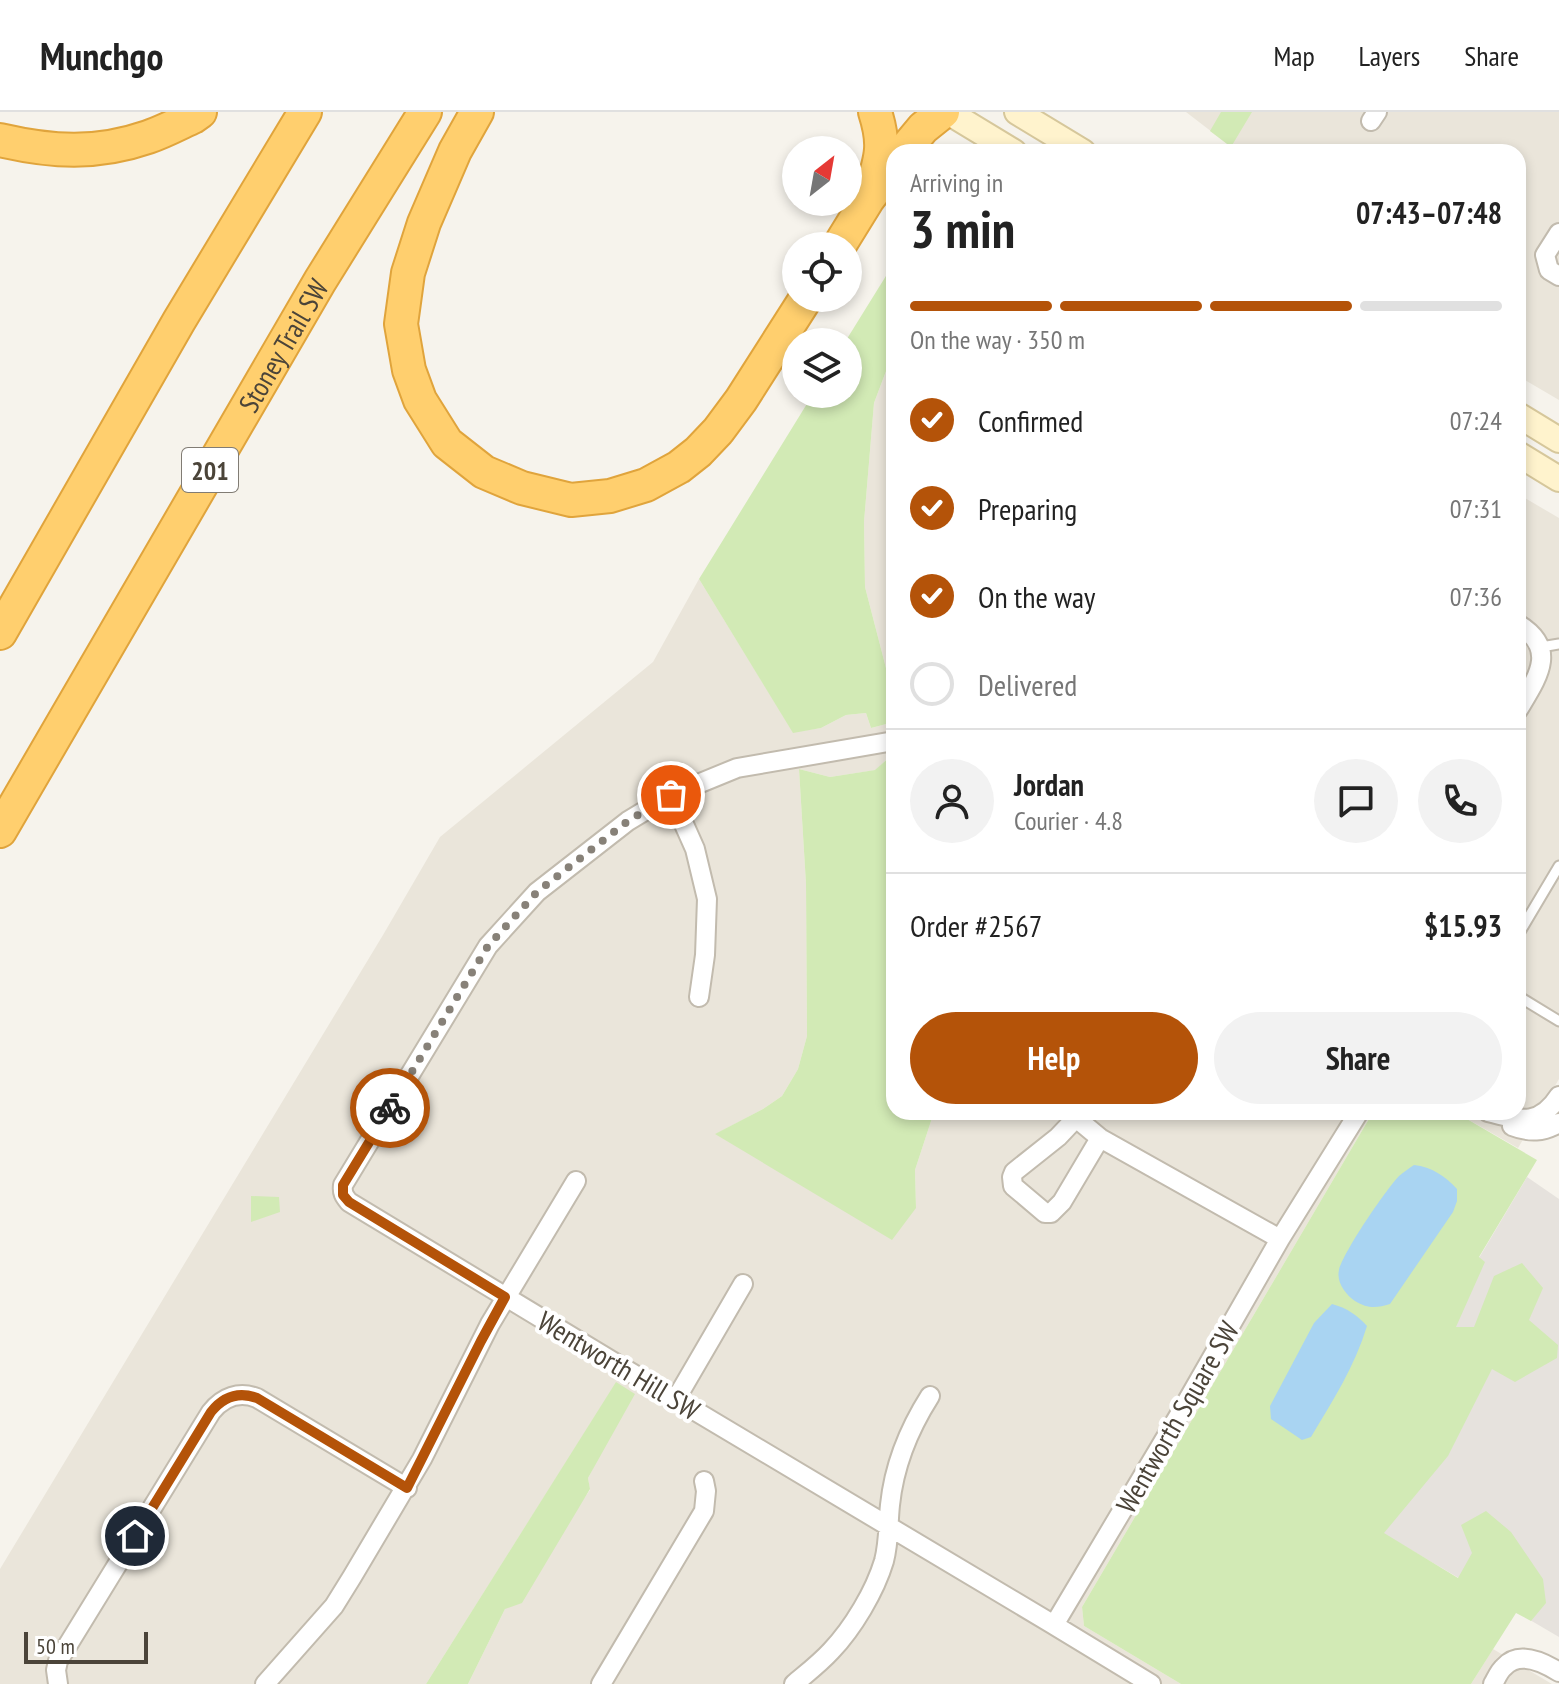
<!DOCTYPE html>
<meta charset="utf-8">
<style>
body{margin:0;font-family:"PT Sans Narrow",sans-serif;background:#f2f2f2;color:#222;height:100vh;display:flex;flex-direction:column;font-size:30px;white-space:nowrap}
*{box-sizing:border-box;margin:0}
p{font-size:26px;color:#767676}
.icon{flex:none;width:44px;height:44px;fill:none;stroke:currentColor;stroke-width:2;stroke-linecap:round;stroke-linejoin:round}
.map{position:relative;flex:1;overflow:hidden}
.side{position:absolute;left:886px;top:32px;width:640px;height:976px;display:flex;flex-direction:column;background:#fff;border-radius:24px;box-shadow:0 4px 12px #0003}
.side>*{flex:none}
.needle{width:52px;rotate:31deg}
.controls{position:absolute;left:782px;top:24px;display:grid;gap:16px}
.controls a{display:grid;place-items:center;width:80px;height:80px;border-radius:50%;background:#fff;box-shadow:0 4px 12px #0003;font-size:40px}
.scale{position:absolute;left:24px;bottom:20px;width:124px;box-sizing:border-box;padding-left:8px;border:4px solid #4b4439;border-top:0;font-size:22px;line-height:28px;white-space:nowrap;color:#4b4439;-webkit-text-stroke:6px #fff;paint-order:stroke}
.pin{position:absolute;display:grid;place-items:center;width:68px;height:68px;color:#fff;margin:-34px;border:4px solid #fff;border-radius:50%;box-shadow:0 2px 8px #0007}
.courier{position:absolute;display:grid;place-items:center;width:80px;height:80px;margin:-40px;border:6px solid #b45309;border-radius:50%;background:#fff;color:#222;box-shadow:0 2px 10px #0007}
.summary em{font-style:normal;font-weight:700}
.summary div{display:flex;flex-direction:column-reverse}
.summary{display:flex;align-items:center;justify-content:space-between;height:136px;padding:0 24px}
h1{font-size:52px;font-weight:700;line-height:60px}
.bar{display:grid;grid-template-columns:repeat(4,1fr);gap:12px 8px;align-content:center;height:96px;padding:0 24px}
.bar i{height:10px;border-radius:6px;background:#e0e0e0}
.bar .active{background:#b45309}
.bar p{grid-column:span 4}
.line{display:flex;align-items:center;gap:20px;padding:0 24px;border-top:2px solid #e0e0e0}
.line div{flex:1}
.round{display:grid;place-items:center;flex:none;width:84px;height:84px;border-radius:42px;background:#f2f2f2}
ol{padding:0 24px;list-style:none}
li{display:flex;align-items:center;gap:24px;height:88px}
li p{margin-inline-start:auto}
li .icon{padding:8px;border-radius:50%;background:#b45309;color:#fff;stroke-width:4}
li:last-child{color:#767676}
li i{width:44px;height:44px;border:4px solid #e0e0e0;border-radius:50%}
.action{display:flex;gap:16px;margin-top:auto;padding:16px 24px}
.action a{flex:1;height:92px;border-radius:48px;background:#b45309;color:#fff;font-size:32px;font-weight:700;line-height:92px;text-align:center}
.action a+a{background:#f2f2f2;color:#222}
header{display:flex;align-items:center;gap:48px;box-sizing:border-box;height:112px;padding:0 40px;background:#fff;border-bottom:2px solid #e0e0e0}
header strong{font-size:38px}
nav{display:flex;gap:44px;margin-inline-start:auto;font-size:28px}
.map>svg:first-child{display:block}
.residential{fill:#eae5da}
.industrial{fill:#e6e2dd}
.green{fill:#d2eab5}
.water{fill:#a9d4f2}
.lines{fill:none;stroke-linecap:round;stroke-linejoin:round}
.service-casing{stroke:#c2bbae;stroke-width:13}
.minor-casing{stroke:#c2bbae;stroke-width:22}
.secondary-casing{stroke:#d6c79b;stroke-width:28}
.motorway-casing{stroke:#e0a43c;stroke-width:36}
.service{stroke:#fff;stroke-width:9}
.minor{stroke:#fff;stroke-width:18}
.secondary{stroke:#fff3cd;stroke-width:24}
.motorway{stroke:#ffcf6e;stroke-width:32}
.done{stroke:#878178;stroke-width:8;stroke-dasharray:0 14.4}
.route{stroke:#b45309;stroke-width:10}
.labels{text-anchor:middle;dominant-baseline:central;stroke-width:8;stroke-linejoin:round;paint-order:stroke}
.shield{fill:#fff;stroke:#817c74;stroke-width:2}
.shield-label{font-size:26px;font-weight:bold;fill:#4b4439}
.street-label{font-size:28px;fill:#4b4439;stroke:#fff}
</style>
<header>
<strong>Munchgo</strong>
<nav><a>Map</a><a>Layers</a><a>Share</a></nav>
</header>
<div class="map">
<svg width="1559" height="1572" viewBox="0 0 1559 1572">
<rect width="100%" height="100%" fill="#f6f3ec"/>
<path class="residential" d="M 1186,0 L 1559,0 L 1559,288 L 1518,264 L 1518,40 L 1238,40 Z
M 894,238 L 894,587 L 865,475 L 864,410 L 874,291 Z
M 1518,382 L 1559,406 L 1559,967 L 1518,1036 L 1455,1000 L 1518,1000 Z
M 699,467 L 793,620 L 821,616 L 846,603 L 866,601 L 871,616 L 894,610 L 894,646 L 892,642 L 876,658 L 830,665 L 799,657 L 806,772 L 807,924 L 798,957 L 782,984 L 763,997 L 716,1022 L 916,1096 L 915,1058 L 934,1000 L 1373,1000 L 1082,1495 L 1084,1514 L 1181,1572 L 468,1572 L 505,1497 L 590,1378 L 588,1366 L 606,1331 L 616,1271 L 426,1572 L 0,1572 L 0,1457 L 383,823 L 440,725 L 653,550 Z
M 1493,1537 L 1552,1572 L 1471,1572 Z"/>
<path class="industrial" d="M 1527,1065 L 1559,1087 L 1559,1525 L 1333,1392 Z"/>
<path class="green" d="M 1221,0 L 1252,0 L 1231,35 L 1210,19 Z
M 894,151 L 894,238 L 874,291 L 864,410 L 865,475 L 894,587 L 894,610 L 871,616 L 866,601 L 846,603 L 821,616 L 793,621 L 699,467 L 813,282 L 848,282 L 848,230 L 845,230 Z
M 893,642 L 894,646 L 894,1000 L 934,1000 L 915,1058 L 916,1096 L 892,1128 L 715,1022 L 763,997 L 782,984 L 798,957 L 807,924 L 806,772 L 799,657 L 830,665 L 875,658 Z
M 1373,1000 L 1455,1000 L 1537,1048 L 1479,1145 L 1485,1150 L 1456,1215 L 1474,1215 L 1494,1164 L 1522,1151 L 1543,1176 L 1529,1208 L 1558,1233 L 1557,1246 L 1515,1270 L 1492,1257 L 1448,1344 L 1384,1421 L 1458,1466 L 1472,1441 L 1461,1413 L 1486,1399 L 1511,1420 L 1543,1467 L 1546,1491 L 1531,1509 L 1516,1501 L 1471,1572 L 1181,1572 L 1084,1514 L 1082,1495 Z
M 251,1084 L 279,1085 L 280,1100 L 251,1110 Z
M 616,1270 L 635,1282 L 588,1366 L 590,1377 L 522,1491 L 505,1497 L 468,1572 L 426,1572 Z"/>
<path class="water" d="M 1414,1053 C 1432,1055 1445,1064 1457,1077 L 1457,1089 L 1453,1100 L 1390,1192 C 1377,1196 1368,1197 1355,1189 C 1346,1183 1336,1170 1339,1158 C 1344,1139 1385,1079 1399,1064 C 1404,1060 1409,1056 1414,1053 Z
M 1332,1192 C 1347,1196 1357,1203 1367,1214 C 1355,1254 1332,1290 1311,1325 L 1302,1328 L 1271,1307 L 1270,1294 L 1314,1211 Z"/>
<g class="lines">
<g class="service-casing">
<path id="service" d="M 1541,535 L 1559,532
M 1518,823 L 1559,754
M 1518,884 L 1559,909"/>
</g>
<g class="minor-casing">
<path id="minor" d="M 1371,9 L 1377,0
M 1559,121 L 1545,143 L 1549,158 L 1559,164
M 1518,512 C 1559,537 1537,566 1518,598
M 894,629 L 737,656 L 671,683 L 628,709 L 537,780 L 488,834 L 343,1073 C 342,1081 344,1084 349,1090 L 630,1260 L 1054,1513
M 671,683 L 695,737 L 707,787 L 705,843 L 699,885
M 1072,1000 L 1076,1006 L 1100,1026 L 1280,1127
M 1488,1000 C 1520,1008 1539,1015 1559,984
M 1076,1006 L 1058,1025 L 1014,1060 L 1012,1065 L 1013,1074 L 1045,1101 L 1051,1101 L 1062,1090 L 1100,1026
M 1512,1014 C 1530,1021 1543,1020 1559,1011
M 676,1287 L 743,1172
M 58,1572 L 56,1558 L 58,1549 L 211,1300 C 223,1285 239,1279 257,1286 L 407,1376
M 265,1572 L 334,1494 L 352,1465 L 422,1347 L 490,1212 L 576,1069
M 601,1572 L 704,1399 L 706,1379 L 704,1369
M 794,1572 C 807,1561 820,1551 831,1539 C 853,1516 875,1479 884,1449 C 889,1430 888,1412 890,1393 C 894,1354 909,1317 930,1284
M 1151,1572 L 1054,1513 L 1178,1305 L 1280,1127 L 1359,1000
M 1493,1572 C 1496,1567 1499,1559 1504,1555 C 1519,1538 1543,1550 1559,1560"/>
</g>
<g class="secondary-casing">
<path id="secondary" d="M 948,0 L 1014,40
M 1017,0 L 1083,40
M 1518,303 L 1559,328
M 1518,342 L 1559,367"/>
</g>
<g class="motorway-casing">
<g id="motorway">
<path d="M 477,0 L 455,39 L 424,111 L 408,161 L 401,212 L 409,258 L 420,288 L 447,331 L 484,360 L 522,376 L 571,388 L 610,384 L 646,373 L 679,355 L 698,340 L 718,319 L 741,288 L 806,186"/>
<path d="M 0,28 C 52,40 96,43 148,25 C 163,20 178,12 193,5 L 200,0"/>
<path d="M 903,40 L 923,16 L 943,0"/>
<path d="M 872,75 C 882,44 885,31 875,0"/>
<path d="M 839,134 L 868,87 L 894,53"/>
<path d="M 0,521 L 179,209 L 305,0"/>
<path id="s1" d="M 0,719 L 320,169 L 425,0"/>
</g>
</g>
<use href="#service" class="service"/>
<use href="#minor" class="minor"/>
<use href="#secondary" class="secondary"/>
<use href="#motorway" class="motorway"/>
</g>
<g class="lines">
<path class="done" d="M 390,996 L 488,834 L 537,780 L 628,709 L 671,683"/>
<path class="route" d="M 135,1424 L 211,1300 C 223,1285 238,1279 257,1286 L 407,1376 L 481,1229 L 505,1185 L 349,1090 L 343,1083 L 343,1073 L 390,996"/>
</g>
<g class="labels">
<rect class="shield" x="182" y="336" width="56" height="44" rx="6"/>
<g class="shield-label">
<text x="210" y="358">201</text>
</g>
<g class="street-label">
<text stroke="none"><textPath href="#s1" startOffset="562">Stoney Trail SW</textPath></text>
<text transform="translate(619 1253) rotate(31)">Wentworth Hill SW</text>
<text transform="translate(1177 1305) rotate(-60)">Wentworth Square SW</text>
</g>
</g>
</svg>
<div class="controls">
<a><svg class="needle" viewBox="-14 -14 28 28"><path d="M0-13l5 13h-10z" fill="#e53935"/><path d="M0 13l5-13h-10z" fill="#767676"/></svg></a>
<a><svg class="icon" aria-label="locate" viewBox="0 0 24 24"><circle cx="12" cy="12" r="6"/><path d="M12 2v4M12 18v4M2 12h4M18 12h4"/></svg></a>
<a><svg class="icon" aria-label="layers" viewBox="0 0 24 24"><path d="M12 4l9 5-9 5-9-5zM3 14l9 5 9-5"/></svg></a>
</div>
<div class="scale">50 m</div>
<div class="pin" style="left:671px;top:683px;background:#ea580c"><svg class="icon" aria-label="bag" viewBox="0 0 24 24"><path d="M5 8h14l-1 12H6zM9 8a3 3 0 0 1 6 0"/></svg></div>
<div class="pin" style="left:135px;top:1424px;background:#1f2937"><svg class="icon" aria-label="home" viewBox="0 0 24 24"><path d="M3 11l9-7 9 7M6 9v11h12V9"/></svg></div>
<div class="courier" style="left:390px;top:996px"><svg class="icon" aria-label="bike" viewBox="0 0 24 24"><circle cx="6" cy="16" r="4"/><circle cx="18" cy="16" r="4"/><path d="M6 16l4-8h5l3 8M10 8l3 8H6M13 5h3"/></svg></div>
<section class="side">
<div class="summary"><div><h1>3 min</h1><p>Arriving in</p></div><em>07:43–07:48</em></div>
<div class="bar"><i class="active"></i><i class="active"></i><i class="active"></i><i></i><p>On the way · 350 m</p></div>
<ol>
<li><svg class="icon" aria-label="check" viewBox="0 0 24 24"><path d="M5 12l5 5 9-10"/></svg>Confirmed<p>07:24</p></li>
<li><svg class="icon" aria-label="check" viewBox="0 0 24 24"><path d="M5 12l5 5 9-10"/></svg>Preparing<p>07:31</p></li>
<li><svg class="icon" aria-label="check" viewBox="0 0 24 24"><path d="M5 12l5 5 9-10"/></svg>On the way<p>07:36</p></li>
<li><i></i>Delivered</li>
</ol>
<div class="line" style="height:144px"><a class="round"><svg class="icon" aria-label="person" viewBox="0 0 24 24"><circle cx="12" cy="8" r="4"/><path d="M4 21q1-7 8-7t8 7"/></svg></a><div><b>Jordan</b><p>Courier · 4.8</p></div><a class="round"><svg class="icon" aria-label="chat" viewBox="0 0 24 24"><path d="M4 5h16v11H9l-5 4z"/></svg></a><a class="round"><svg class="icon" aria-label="phone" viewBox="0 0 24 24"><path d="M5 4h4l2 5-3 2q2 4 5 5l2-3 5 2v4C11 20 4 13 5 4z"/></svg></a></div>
<div class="line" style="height:104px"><div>Order #2567</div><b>$15.93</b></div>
<div class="action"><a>Help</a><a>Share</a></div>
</section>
</div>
